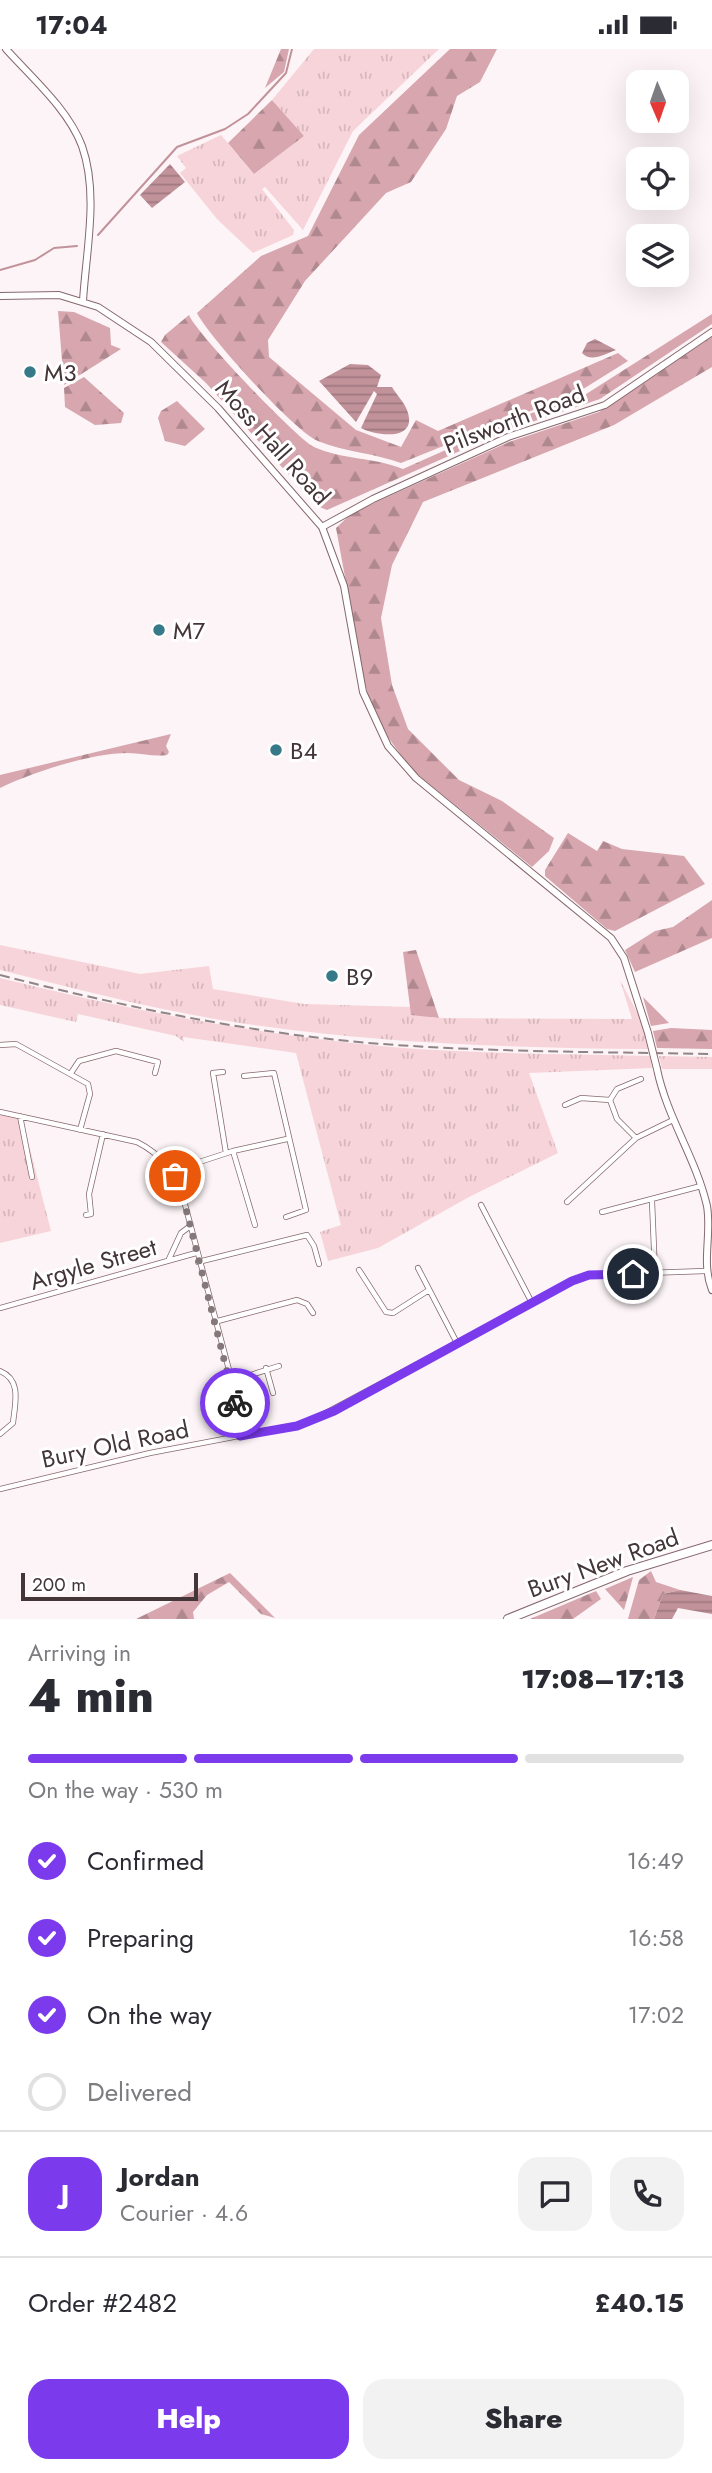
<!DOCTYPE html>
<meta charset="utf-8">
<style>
body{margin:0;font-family:Jost,sans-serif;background:#f2f2f3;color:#2b2b33;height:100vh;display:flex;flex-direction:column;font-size:26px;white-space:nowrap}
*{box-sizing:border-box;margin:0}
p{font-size:23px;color:#7c7c81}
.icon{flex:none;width:38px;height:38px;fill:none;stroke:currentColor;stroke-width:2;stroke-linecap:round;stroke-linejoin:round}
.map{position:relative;height:1570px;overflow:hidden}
.side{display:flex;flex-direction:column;background:#fff;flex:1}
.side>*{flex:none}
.needle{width:46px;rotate:178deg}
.buttons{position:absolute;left:626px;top:21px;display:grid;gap:14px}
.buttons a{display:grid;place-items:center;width:63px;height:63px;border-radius:14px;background:#fff;box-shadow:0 7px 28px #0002;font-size:35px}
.scale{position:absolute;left:21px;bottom:18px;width:177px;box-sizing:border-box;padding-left:7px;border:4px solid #433538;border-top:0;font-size:19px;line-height:24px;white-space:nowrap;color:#433538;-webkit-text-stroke:5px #fff;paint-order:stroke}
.pin{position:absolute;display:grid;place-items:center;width:60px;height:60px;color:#fff;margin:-30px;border:4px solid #fff;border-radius:50%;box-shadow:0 2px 7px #0007}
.courier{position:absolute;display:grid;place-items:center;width:70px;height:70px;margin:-35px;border:5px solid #7c3aed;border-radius:50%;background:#fff;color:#222;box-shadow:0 2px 9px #0007}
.overview em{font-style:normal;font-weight:800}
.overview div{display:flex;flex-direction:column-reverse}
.overview{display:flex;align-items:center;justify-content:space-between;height:119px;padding:0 28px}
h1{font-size:46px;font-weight:800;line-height:52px}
.bar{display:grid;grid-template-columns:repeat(4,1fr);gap:10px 7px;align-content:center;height:84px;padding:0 28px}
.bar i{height:9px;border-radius:5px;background:#e1e1e2}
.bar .active{background:#7c3aed}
.bar p{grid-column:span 4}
.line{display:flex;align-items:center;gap:18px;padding:0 28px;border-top:2px solid #e1e1e2}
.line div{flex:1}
.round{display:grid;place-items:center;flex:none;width:74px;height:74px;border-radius:21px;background:#f2f2f3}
ol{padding:0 28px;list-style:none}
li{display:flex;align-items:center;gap:21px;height:77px}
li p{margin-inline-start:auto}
li .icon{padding:7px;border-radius:50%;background:#7c3aed;color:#fff;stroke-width:4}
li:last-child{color:#7c7c81}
li i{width:38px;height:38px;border:4px solid #e1e1e2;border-radius:50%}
.action{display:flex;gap:14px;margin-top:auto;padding:14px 28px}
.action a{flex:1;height:80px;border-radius:21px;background:#7c3aed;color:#fff;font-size:28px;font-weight:800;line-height:80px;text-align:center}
.action a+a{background:#f2f2f3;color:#2b2b33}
.status{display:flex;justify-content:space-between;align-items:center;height:49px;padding:0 35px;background:#fff;direction:ltr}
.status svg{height:19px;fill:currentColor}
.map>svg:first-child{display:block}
.grass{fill:url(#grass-tufts)}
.forest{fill:url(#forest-firs)}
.water{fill:url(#water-rules)}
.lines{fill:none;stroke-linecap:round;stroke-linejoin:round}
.stream{stroke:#c2929b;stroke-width:2}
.minor-casing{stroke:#86686e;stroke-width:6}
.tertiary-casing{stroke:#86686e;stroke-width:8}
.trunk-casing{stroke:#86686e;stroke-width:10}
.minor{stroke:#fff;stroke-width:4.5}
.tertiary{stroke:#fff;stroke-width:6}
.trunk{stroke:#fff;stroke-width:8}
.rail{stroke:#908487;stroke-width:2;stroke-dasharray:10 5;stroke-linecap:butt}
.tertiary-bridge-casing{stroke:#86686e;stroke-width:8;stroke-linecap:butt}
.tertiary-bridge{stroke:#fff;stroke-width:6}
.done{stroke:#84787a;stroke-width:7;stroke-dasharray:0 12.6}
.route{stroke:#7c3aed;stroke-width:9}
.poi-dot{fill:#367989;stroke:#fff;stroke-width:2.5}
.labels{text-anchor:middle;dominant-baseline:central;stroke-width:6;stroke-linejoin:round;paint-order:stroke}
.poi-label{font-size:24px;fill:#433538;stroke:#fff;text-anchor:start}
.street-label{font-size:24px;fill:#433538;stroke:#fff}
</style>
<div class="status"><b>17:04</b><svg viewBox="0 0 49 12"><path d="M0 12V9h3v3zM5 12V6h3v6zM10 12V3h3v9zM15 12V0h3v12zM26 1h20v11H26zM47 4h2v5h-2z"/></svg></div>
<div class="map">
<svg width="712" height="1570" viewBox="0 0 712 1570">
<defs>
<pattern id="grass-tufts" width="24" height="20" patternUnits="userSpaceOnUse" patternTransform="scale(1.75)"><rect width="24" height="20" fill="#f7d4da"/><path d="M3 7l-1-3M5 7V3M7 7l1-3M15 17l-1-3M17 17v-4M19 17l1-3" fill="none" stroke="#d5b7bc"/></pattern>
<pattern id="forest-firs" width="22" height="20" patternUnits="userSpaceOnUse" patternTransform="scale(1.75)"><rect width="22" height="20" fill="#d7a6af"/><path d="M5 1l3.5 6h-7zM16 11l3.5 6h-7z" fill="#b0888f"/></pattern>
<pattern id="water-rules" width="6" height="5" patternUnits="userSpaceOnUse" patternTransform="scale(1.75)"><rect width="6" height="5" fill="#c2929b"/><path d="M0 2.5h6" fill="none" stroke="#9f787f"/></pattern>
</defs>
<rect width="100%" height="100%" fill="#fcf4f6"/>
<path class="grass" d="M 314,0 L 439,0 L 353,82 L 303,181 L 265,138 L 262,140 L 294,181 L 293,186 L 253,204 L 217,170 L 180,124 L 186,119 L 177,107 L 221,86 L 254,125 L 304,87 L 272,51 Z
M 0,896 L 140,925 L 209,917 L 213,940 L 304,955 L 411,958 L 433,969 L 632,970 L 620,931 L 642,973 L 648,1000 C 509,999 372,994 234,973 C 155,961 78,940 0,921 Z
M 0,929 C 128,961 259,986 391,998 C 477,1005 564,1005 650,1007 L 652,1019 L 529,1024 L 558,1104 L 469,1148 L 378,1199 L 328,1212 L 320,1183 L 341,1176 L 296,1004 L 183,988 L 184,993 L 176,987 L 78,965 L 76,973 L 0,956 Z
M 659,1007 L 712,1008 L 712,1020 L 662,1020 Z
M 0,1066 L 22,1069 L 51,1182 L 0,1194 Z"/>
<path class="forest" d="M 281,0 L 289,0 L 284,23 L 265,39 Z
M 450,0 L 497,0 L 480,33 L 457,47 L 446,80 L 411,133 L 386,144 L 305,232 L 268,291 L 269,308 L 356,381 L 401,398 L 416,371 L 438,382 L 618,304 L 628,312 L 580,342 L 401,414 C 374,404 345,403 318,392 C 296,384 208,287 197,264 L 261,207 L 308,187 L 359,86 Z
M 272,51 L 304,87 L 254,125 L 228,94 Z
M 58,262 L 74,263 L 110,279 L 111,296 L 121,300 L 64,336 Z
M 712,265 L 712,275 L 600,350 L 505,382 L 327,461 L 317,457 L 206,334 L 161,293 L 165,286 L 189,266 C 195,283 298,391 314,398 C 343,411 374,408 403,420 L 517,369 L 583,347 Z
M 712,287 L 712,318 L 614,376 L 423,453 L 392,516 L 381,569 L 392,636 L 408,680 L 459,731 L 502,752 L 554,789 L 549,802 L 532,818 L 412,721 L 387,687 L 369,650 L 363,626 L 336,479 L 352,464 L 509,393 L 599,363 Z
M 84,328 L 124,364 L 121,374 L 95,376 L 65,358 L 64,339 Z
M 177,352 L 205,380 L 185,397 L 165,392 L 158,369 L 161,362 Z
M 171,685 L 166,697 L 169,703 L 167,706 C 154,708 141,704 128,704 C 91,704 33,723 0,739 L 0,726 Z
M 568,784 L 597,802 L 603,792 L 622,800 L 684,807 L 705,835 L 615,882 L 607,880 L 545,827 L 545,821 Z
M 712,851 L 712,889 L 635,923 L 625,901 L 655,882 L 673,878 Z
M 416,901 L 439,969 L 411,966 L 403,903 Z
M 643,948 L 669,974 L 651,977 Z
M 671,979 L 712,981 L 712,1000 L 657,999 L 653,982 Z
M 651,1522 L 656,1533 L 680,1541 L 663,1545 L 654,1570 L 628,1570 L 639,1531 Z
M 230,1524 L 275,1569 L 261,1565 L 229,1533 L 207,1546 L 193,1563 L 194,1570 L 136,1570 Z
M 633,1528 L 624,1561 L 605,1540 Z
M 596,1542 L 601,1550 L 573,1570 L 530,1570 Z"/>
<path class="water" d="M 170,115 L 185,133 L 152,159 L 140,146 Z
M 595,290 L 616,301 C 605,305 591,314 582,304 L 587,294 Z
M 350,315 L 368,316 L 381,326 L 377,338 L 392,338 C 396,345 404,353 407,361 C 419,393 376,387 361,379 L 377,345 L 374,342 L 356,373 L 319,332 Z
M 680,1541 L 712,1547 L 712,1565 L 678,1559 L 672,1570 L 654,1570 L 663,1545 Z"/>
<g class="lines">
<path class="stream" d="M 98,186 L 177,98 L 225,80 L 248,65 L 286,24 L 292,0
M 0,221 L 35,211 L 54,199 L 77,197"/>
<g class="minor-casing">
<path id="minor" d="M 0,996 L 16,995 L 88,1035 L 90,1045 L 80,1081
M 223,1023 L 213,1024 L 226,1104
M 71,1024 L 79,1012 L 116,1002 L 158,1013 L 155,1024
M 244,1027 L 274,1024 L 306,1161 L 286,1168
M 565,1056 L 581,1049 L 610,1051
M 0,1063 L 137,1093 C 163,1106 173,1123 183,1148 L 232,1332 L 240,1387
M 20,1067 L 32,1128
M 636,1089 L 617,1070 L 610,1051 L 617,1040 L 641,1030
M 233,1102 L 255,1176
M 172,1122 L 233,1102 L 287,1090
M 652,1152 L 655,1224
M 567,1153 L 636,1089 L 671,1072
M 481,1156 L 531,1252
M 602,1163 L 701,1137
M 86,1166 L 91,1165 L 89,1145 L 103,1085
M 169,1210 L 181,1184 L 189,1178
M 198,1213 L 307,1186 L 314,1197 L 319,1215
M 418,1219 L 457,1294
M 359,1221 L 386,1263 L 393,1264 L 429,1241
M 0,1259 L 196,1204
M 214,1273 L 297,1251 L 307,1255 L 313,1264
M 266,1319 L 273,1344
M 0,1322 C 22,1331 15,1354 13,1374 L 0,1385
M 232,1332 L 279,1317
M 0,1440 L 150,1404 L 307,1374 L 573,1232 L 589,1226 L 705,1222"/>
</g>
<g class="tertiary-casing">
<path id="tertiary" d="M 6,0 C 32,29 68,60 82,97 C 99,145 86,202 83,252
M 0,247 L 59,246 L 98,258 L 151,293 L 218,359 L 322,478 L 344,537 L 363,643 L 388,697 L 416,729 L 611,889 L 624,909 L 648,984
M 322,478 L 373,450 L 508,388 L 605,356 L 712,283
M 657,1020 C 667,1069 696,1109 707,1157 C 712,1186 701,1213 712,1241"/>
</g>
<g class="trunk-casing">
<path id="trunk" d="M 508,1570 L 627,1522 L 712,1496"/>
</g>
<use href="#minor" class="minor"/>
<use href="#tertiary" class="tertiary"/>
<use href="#trunk" class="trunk"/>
<path class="rail" d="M 0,926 C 125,958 253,985 382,995 C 492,1003 602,1003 712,1005"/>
<g class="tertiary-bridge-casing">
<path id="tertiary-bridge" d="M 648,984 L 657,1020"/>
</g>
<use href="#tertiary-bridge" class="tertiary-bridge"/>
</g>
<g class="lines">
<path class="done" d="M 175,1127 L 183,1148 L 235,1354"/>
<path class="route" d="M 235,1354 L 240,1387 L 297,1377 L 334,1362 L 572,1232 L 589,1226 L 633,1225"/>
</g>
<g class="poi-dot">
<circle cx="30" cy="323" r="7"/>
<circle cx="159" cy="581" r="7"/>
<circle cx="276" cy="701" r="7"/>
<circle cx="332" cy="927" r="7"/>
</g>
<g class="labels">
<g class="poi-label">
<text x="44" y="323">M3</text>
<text x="173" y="581">M7</text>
<text x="290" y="701">B4</text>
<text x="346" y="927">B9</text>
</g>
<g class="street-label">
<text transform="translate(514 370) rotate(-21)">Pilsworth Road</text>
<text transform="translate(273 393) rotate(48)">Moss Hall Road</text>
<text transform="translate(93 1215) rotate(-16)">Argyle Street</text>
<text transform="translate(115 1395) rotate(-12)">Bury Old Road</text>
<text transform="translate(603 1514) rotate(-20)">Bury New Road</text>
</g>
</g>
</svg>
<div class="buttons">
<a><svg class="needle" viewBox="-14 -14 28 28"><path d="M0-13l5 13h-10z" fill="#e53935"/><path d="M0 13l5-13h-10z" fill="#7c7c81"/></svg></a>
<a><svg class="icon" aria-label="locate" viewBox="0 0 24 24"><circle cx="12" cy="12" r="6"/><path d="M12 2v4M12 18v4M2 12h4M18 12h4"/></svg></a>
<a><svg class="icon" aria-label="layers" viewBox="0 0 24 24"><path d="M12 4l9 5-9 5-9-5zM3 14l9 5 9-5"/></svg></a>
</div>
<div class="scale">200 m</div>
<div class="pin" style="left:175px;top:1127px;background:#ea580c"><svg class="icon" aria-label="bag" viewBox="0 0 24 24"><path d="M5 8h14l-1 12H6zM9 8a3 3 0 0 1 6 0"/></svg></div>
<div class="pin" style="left:633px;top:1225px;background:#1f2937"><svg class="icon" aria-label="home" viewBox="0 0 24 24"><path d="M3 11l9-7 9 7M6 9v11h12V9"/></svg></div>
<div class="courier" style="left:235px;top:1354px"><svg class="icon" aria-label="bike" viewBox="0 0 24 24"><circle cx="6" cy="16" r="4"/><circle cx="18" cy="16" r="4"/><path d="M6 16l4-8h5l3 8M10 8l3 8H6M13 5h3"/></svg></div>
</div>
<section class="side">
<div class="overview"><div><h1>4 min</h1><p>Arriving in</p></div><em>17:08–17:13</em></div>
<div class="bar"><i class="active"></i><i class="active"></i><i class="active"></i><i></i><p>On the way · 530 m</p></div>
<ol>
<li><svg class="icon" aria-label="check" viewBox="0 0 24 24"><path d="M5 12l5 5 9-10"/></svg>Confirmed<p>16:49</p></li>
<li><svg class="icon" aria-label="check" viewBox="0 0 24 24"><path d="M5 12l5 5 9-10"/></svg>Preparing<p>16:58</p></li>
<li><svg class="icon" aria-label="check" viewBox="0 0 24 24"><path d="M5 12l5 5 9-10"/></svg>On the way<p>17:02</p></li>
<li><i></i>Delivered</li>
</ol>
<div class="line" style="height:126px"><b class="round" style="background:#7c3aed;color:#fff">J</b><div><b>Jordan</b><p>Courier · 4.6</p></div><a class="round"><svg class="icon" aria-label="chat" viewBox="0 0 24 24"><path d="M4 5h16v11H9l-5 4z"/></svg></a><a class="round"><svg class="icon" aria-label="phone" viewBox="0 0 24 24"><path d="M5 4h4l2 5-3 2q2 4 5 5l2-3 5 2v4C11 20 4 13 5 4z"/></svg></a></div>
<div class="line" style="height:91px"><div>Order #2482</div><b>£40.15</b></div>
<div class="action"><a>Help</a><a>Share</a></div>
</section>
